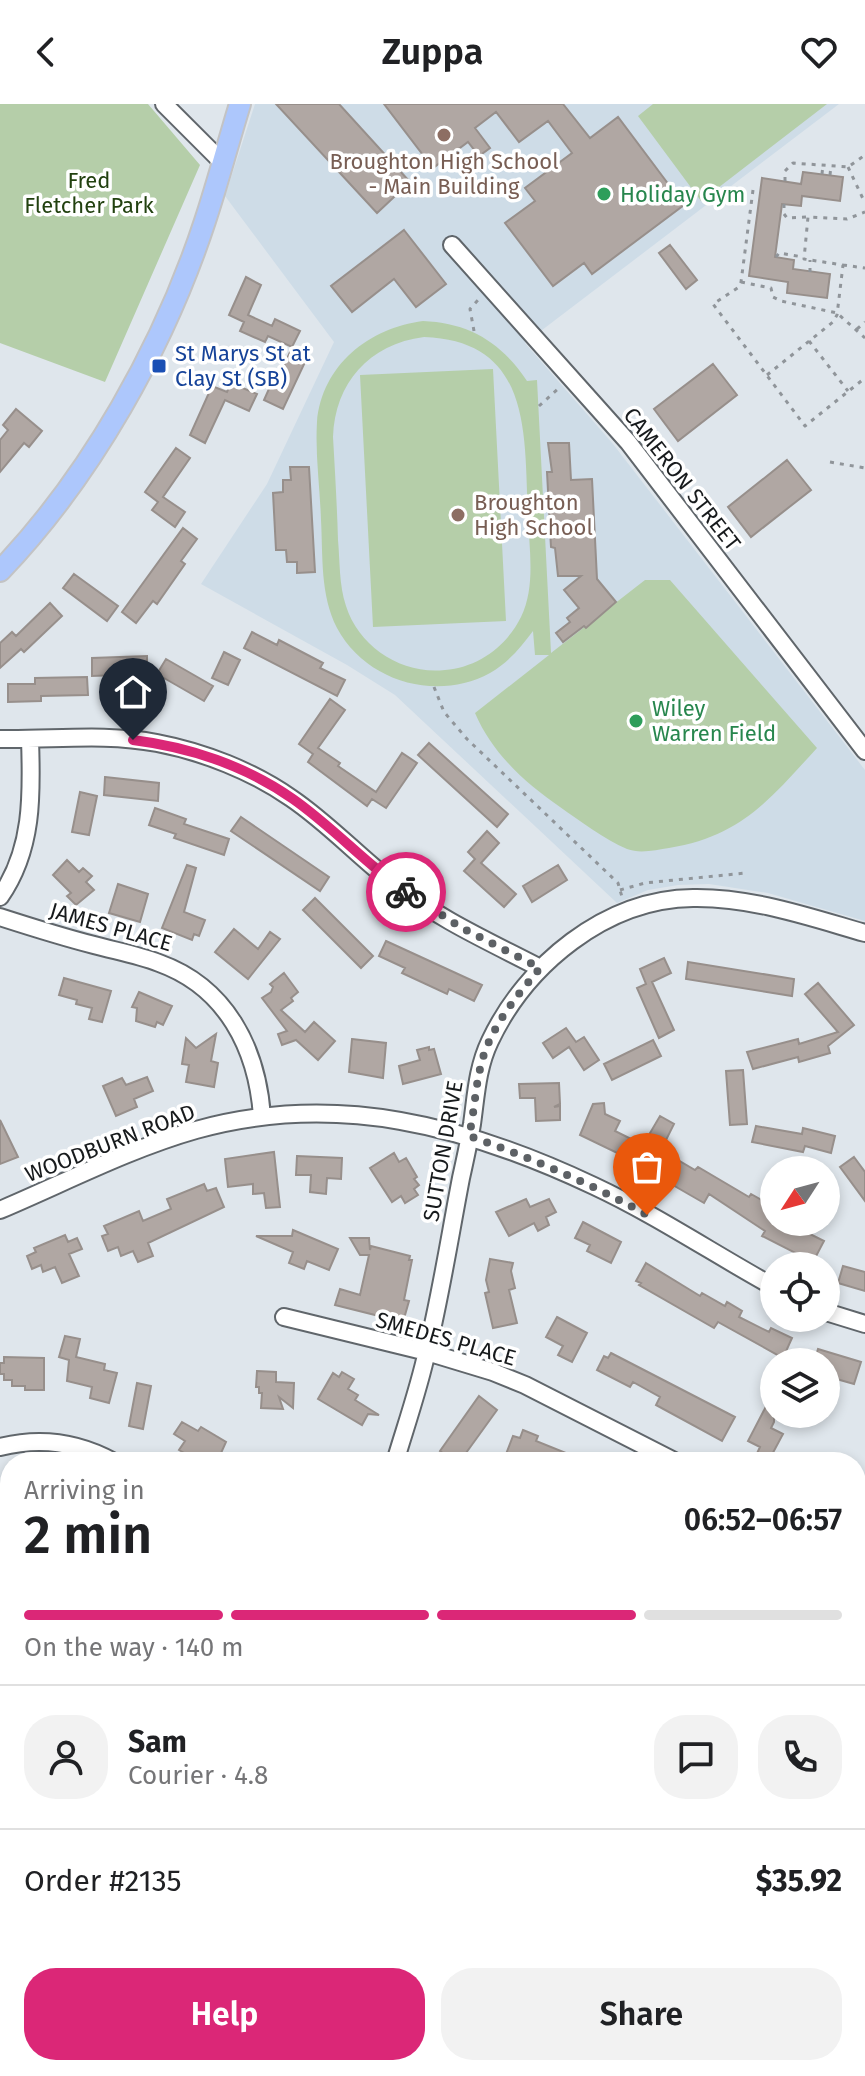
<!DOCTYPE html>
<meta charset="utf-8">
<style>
body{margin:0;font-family:"Fira Sans",sans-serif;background:#f2f2f2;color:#202124;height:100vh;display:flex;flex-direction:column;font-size:30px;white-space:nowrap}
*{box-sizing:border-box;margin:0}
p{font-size:26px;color:#757577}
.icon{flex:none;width:44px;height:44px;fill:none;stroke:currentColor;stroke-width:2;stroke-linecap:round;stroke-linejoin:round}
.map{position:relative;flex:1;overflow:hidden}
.panel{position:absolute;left:0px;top:1348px;width:866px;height:624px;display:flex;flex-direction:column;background:#fff;border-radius:32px 32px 0 0;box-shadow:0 4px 12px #0003}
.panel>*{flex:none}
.needle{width:52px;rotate:234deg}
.fabs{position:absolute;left:760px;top:1052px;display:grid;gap:16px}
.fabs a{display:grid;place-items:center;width:80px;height:80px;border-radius:50%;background:#fff;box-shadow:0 4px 12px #0003;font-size:40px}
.pin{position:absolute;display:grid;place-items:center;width:68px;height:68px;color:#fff;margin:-82px -34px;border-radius:50% 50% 50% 0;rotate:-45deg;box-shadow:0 0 8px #0007}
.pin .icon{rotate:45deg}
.courier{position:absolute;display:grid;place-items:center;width:80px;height:80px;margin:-40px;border:6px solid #db2777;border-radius:50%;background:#fff;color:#222;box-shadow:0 2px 10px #0007}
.overview em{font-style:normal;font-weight:600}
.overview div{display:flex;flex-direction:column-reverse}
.overview{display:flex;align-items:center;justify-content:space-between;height:136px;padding:0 24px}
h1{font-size:52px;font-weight:600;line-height:60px}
.bar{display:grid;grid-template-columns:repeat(4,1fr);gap:12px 8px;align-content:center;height:96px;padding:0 24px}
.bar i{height:10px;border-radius:6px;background:#e0e0e0}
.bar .on{background:#db2777}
.bar p{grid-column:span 4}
.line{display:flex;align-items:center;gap:20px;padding:0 24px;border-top:2px solid #e0e0e0}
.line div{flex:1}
.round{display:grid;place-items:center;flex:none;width:84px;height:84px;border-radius:32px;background:#f2f2f2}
.button{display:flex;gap:16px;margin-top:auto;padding:16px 24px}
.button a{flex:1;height:92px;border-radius:32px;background:#db2777;color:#fff;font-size:32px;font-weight:600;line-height:92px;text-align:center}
.button a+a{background:#f2f2f2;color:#202124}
header{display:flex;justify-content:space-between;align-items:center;height:104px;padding:0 24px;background:#fff;font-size:36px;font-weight:600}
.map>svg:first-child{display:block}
.built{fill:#cedce7}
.green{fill:#b5cea9;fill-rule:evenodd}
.building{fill:#b0a7a3;stroke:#978f8b;stroke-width:2}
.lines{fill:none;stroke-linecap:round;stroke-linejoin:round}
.minor-casing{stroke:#60666b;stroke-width:20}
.major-casing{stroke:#c3c3c4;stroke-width:24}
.path{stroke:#90959a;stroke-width:3;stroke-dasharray:4 6;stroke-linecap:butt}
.minor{stroke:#fff;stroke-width:16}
.major{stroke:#adc7fc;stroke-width:20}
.done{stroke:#5d6165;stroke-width:8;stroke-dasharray:0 14.4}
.route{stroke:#db2777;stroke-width:10}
.education-dot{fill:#8d6e63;stroke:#fff;stroke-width:3}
.leisure-dot{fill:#2e9e5b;stroke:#fff;stroke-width:3}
.transit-dot{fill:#1a4fb4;stroke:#fff;stroke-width:3}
.labels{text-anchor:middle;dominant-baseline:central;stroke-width:7;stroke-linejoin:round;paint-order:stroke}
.education-label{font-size:22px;fill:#785e54;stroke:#fff}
.park-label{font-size:22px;fill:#224110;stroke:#fff}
.leisure-label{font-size:22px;fill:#27864d;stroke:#fff;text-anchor:start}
.transit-label{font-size:22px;fill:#164399;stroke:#fff;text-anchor:start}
.street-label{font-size:22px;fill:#171a1c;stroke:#fff}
</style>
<header><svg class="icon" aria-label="back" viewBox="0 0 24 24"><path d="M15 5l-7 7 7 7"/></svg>Zuppa<svg class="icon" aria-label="heart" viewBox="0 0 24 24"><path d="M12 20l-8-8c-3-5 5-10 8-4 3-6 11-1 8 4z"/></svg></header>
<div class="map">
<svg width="865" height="1972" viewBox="0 0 865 1972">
<rect width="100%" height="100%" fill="#dfe6ec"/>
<path class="built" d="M 255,0 L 839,0 L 525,239 L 613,340 L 865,666 L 865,817 L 768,789 L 709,780 L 678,781 L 648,786 L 617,799 L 395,591 L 347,561 L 201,480 L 267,380 L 334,238 L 225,92 Z"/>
<path class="green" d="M 0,0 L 148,0 L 200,61 L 105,278 L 0,239 Z
M 653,0 L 827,0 L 701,97 L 638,12 Z
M 423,217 C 469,219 501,238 527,277 L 537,276 L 551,549 L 645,476 L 670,476 L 817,644 C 770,695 742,732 669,744 C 656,746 640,750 627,745 C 604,735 580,717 560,703 C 525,679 492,649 475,609 L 549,551 L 535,551 L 533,527 C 521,543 508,559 490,569 C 437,598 366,578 337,524 C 320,491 323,452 321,416 C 320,384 315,350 317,318 C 322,261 369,224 423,217 ZM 424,233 C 533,237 524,331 528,411 C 529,445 536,482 521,513 C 506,543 478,563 445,566 C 402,571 359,543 346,502 C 339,481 340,458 338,436 C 337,402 335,367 333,333 C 335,279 369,240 424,233 Z
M 493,265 L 506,517 L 373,523 L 360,271 Z
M 0,1713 L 10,1727 L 10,1899 L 0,1907 Z"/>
<path class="building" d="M 276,0 L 339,0 L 410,78 L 377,109 Z
M 384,0 L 563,0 L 590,34 L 618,13 L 684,101 L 592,170 L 584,159 L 553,182 L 505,119 L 535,97 L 525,84 L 572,49 L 548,17 L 519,38 L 496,8 L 475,24 L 490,44 L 479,52 L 468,38 L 433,64 Z
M 803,68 L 843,73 L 840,97 L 802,92 L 801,102 L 782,100 L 775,153 L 794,156 L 793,165 L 830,170 L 827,194 L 787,189 L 788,178 L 749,172 L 762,74 L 801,80 Z
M 404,126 L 446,180 L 416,203 L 394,175 L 352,208 L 331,182 Z
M 670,141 L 697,176 L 686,185 L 659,149 Z
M 246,173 L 261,181 L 248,211 L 272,222 L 275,215 L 300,227 L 292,243 L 268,232 L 265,238 L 240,227 L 244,218 L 229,211 Z
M 290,248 L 306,256 L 283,305 L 264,296 L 277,267 L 281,268 Z
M 713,260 L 737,291 L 678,337 L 654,305 Z
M 231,279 L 257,290 L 249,307 L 225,296 L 205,339 L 190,331 L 212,282 L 227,288 Z
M 16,305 L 42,327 L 29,343 L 24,339 L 0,368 L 0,336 L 8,326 L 3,321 Z
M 548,339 L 569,339 L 571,376 L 592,375 L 597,475 L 616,498 L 586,524 L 584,522 L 563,538 L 556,529 L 570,518 L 567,514 L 579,504 L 564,486 L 581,472 L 558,472 L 555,444 L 551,443 L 547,368 L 552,368 Z
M 176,344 L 190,354 L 163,393 L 185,408 L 175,423 L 152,406 L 158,398 L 145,388 Z
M 787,356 L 811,386 L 751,433 L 728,403 Z
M 290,363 L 309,363 L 315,468 L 297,469 L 297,458 L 287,458 L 286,446 L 276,446 L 273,389 L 283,388 L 283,376 L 291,376 Z
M 183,424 L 197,435 L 181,457 L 185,460 L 157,500 L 153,497 L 136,519 L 122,508 Z
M 74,470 L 118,502 L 107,517 L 63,484 Z
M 50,499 L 62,512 L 24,548 L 21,545 L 0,564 L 0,539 L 12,528 L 16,532 Z
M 252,528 L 277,541 L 279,536 L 323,559 L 320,564 L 345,576 L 337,592 L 244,544 Z
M 224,548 L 240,556 L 228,581 L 212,574 Z
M 147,552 L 147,570 L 92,572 L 92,554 Z
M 166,555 L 213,582 L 204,597 L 157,570 Z
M 87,573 L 88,591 L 41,592 L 41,597 L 8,598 L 8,580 L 35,580 L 35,574 Z
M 330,595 L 345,606 L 318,644 L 340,659 L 338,662 L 376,688 L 402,649 L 417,659 L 386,704 L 372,695 L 367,702 L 308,658 L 313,650 L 299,640 Z
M 429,639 L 508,710 L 497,723 L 418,651 Z
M 105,673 L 159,679 L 158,697 L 104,691 Z
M 80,688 L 97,692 L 89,731 L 72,728 Z
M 155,704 L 186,715 L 184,720 L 229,735 L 224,751 L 174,734 L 176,730 L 149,721 Z
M 241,713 L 329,773 L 320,787 L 231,727 Z
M 487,727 L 499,739 L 481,759 L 516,790 L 504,803 L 464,767 L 475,755 L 468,748 Z
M 67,756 L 79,768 L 83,764 L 92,772 L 86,778 L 94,786 L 76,801 L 67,792 L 71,789 L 53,771 Z
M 187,761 L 196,764 L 184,808 L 205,816 L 199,832 L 194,830 L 192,836 L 162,824 Z
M 558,761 L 567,776 L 532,798 L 523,782 Z
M 118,780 L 148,790 L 140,818 L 109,809 Z
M 315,794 L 373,852 L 361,864 L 303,806 Z
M 234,825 L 258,845 L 270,828 L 280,835 L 248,875 L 215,848 Z
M 386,837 L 482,881 L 474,897 L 449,885 L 447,890 L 402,869 L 405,864 L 379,852 Z
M 664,854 L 671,869 L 652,878 L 674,926 L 659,934 L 637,884 L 646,880 L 640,865 Z
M 688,858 L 794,875 L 792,892 L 686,875 Z
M 284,869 L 298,888 L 291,894 L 293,897 L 281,906 L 305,928 L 314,918 L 335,937 L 318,956 L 296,936 L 282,941 L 278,930 L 287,927 L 262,894 L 271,888 L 273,883 L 270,880 Z
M 64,874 L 111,887 L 102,918 L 89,915 L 92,904 L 76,900 L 77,896 L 59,891 Z
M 818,879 L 854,921 L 828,942 L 830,949 L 799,958 L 798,953 L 753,965 L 747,948 L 798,935 L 799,940 L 838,928 L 805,890 Z
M 139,888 L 172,902 L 163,921 L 157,918 L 155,923 L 136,917 L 137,904 L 132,903 Z
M 566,924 L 576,938 L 584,933 L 599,956 L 584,966 L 569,943 L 553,954 L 543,939 Z
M 216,930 L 211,957 L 218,959 L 214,983 L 186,978 L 189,961 L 182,960 L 186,934 L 196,944 Z
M 352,935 L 386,939 L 383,974 L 349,968 Z
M 653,936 L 661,952 L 612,976 L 604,960 Z
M 429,943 L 429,946 L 434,945 L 441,970 L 403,980 L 399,962 L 420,956 L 417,946 Z
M 743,966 L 747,1020 L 730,1021 L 726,967 Z
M 147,973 L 153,987 L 134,995 L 137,1003 L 116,1012 L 103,982 L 122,974 L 126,981 Z
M 559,979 L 560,1000 L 554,1003 L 560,1002 L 560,1016 L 536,1017 L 535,994 L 520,994 L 519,980 Z
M 604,999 L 605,1010 L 620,1017 L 615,1027 L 643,1041 L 660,1012 L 674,1020 L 661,1046 L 695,1066 L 698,1063 L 749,1093 L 751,1090 L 774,1103 L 774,1118 L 786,1118 L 824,1137 L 813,1158 L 762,1132 L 765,1127 L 709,1090 L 704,1099 L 633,1058 L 634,1057 L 580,1031 L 593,1000 Z
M 0,1016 L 18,1053 L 0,1060 Z
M 756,1022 L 802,1030 L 803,1024 L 835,1032 L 831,1049 L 805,1042 L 803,1048 L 752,1038 Z
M 274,1048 L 280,1103 L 266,1104 L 264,1089 L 253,1090 L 253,1080 L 228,1083 L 225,1055 Z
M 394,1049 L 399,1058 L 406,1054 L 417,1073 L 414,1075 L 419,1081 L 414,1085 L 418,1091 L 405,1099 L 401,1092 L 392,1098 L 370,1064 Z
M 297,1052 L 342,1054 L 341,1075 L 327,1074 L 326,1090 L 310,1088 L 311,1071 L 296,1071 Z
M 854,1053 L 865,1068 L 865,1097 L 840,1063 Z
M 204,1080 L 207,1087 L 216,1084 L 224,1103 L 148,1139 L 153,1152 L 138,1158 L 133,1147 L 121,1152 L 118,1143 L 108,1147 L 102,1132 L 108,1130 L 104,1122 L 139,1107 L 143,1117 L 171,1105 L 167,1095 Z
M 526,1095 L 530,1103 L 549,1095 L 556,1108 L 546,1113 L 549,1121 L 538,1127 L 534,1119 L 509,1132 L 496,1108 Z
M 583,1118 L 621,1138 L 611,1159 L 587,1147 L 590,1141 L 575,1134 Z
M 293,1126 L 338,1145 L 329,1166 L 307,1157 L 304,1165 L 289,1159 L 293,1148 L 256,1132 L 292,1132 Z
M 65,1131 L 68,1138 L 77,1134 L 82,1145 L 69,1150 L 79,1172 L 62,1179 L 55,1163 L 43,1168 L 41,1161 L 32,1165 L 27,1152 L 36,1148 L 34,1144 Z
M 350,1134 L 369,1134 L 370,1146 L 371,1142 L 410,1152 L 409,1156 L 412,1156 L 404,1196 L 409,1197 L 403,1218 L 335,1201 L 340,1185 L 360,1191 L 369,1151 L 360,1151 Z
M 490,1155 L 513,1159 L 511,1167 L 515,1184 L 509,1186 L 517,1219 L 493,1224 L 485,1189 L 489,1188 L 486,1176 Z
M 646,1159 L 700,1192 L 702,1189 L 725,1202 L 727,1198 L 742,1207 L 739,1213 L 769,1228 L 771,1224 L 792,1234 L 783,1254 L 718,1218 L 714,1224 L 639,1181 L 641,1179 L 636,1177 Z
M 843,1162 L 865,1168 L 865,1187 L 838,1179 Z
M 557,1213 L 587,1229 L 572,1258 L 558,1251 L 563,1242 L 546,1233 Z
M 65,1232 L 80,1235 L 76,1253 L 105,1260 L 104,1266 L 117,1269 L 109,1299 L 90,1294 L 92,1283 L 67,1277 L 69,1256 L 59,1253 Z
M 818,1245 L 861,1258 L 854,1280 L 826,1272 L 829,1263 L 826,1262 L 826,1258 L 814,1258 Z
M 611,1249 L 735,1313 L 722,1337 L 656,1301 L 660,1293 L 633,1278 L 630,1283 L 597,1266 L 604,1252 L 608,1254 Z
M 4,1253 L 44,1254 L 44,1286 L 25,1286 L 25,1282 L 12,1282 L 12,1276 L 4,1276 L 4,1270 L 0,1270 L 0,1259 L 4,1259 Z
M 257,1267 L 276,1268 L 276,1278 L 294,1279 L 293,1304 L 279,1293 L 283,1305 L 261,1304 L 262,1289 L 259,1289 L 259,1283 L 256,1283 Z
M 342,1268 L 354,1275 L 348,1285 L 358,1291 L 355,1296 L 379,1311 L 368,1310 L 362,1321 L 318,1295 L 333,1269 L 339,1273 Z
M 137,1279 L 151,1282 L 143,1325 L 129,1322 Z
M 774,1287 L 774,1318 L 771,1324 L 783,1330 L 768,1358 L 753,1358 L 760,1343 L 748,1337 Z
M 479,1292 L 497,1306 L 466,1349 L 477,1358 L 455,1358 L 440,1347 Z
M 182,1318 L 198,1327 L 201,1323 L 226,1338 L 217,1358 L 200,1358 L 179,1346 L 185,1337 L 174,1330 Z
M 523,1326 L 538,1332 L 536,1337 L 588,1358 L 503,1358 L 513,1332 L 520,1334 Z"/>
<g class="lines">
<g class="minor-casing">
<path id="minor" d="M 164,0 L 222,58
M 452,141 L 628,338 L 865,647
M 0,635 C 53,636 105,629 157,639 C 204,648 252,667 291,694 C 328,719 358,752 393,779 C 438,815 490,838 540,864
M 0,793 C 33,746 32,691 30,636
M 0,813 C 31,823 63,833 94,841 C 116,847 138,851 159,859 C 226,883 257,944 262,1012
M 0,1106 C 64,1079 129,1045 196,1026 C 336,987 467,1022 594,1082 C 656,1111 714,1150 774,1183
M 826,1208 L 865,1220
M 284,1213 L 427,1248 L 493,1268 L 525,1281 L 676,1358
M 0,1343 C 40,1333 78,1338 114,1358
M 395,1358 C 406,1321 419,1284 427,1247 C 441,1190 450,1131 461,1074 C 465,1056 469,1038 472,1020 C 476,992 477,964 490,937 C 526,861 605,795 693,794 C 752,793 809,813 865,829
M 856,1443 L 865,1445
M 0,1552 L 10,1559
M 856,1664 L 865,1662
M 345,1962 L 347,1972
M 519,1962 L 525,1972
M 839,1962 L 846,1972"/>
</g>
<g class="major-casing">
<path id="major" d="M 0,467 C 91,372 164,242 205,117 C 218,78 228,39 240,0"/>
</g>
<path class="path" d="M 848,63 L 865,99
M 822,70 L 823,61
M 830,71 L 831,62
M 785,77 L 785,67 L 793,59 L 848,63 L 865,51
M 753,86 L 741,178 L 739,183 L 713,200 L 805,322 L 865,274
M 784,100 L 784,110 L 787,114 L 808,113
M 776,153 L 779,149 L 803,153
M 843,161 L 865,164
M 810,168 L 810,156
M 741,178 L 771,184 L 773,193 L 781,197 L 837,209 L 865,234
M 857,225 L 865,218
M 474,227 L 470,205 L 479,195
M 809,237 L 848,287
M 767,271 L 833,218 L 837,211 L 843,161 L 804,155 L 808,113 L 847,115 L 865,108
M 539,302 L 559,284
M 830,358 L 865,364
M 434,583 L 444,608 L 467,635 L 618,779 L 622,793
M 620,786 L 645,779 L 745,769"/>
<use href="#minor" class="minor"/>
<use href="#major" class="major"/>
</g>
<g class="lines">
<path class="done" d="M 406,788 L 462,824 L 540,864 C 516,893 488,926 480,965 C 475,987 474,1010 469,1032 C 531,1054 590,1079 647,1111"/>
<path class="route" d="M 133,636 C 189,643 246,662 293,695 C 333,723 366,760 406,788"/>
</g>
<g class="education-dot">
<circle cx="444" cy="31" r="8"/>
<circle cx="458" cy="411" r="8"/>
</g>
<g class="leisure-dot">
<circle cx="604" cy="90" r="8"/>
<circle cx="636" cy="617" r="8"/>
</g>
<rect class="transit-dot" x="151" y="254" width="16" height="16" rx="4"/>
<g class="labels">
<g class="education-label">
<text x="444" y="57">Broughton High School<tspan x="444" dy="25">- Main Building</tspan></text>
<text x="474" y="398" text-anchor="start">Broughton<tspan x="474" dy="25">High School</tspan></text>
</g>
<g class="park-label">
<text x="89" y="76">Fred<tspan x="89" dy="25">Fletcher Park</tspan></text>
</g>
<g class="leisure-label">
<text x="620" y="90">Holiday Gym</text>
<text x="652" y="604">Wiley<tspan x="652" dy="25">Warren Field</tspan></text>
</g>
<g class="transit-label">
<text x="175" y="249">St Marys St at<tspan x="175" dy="25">Clay St (SB)</tspan></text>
</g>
<g class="street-label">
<text transform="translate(682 375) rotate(52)">CAMERON STREET</text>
<text transform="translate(111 823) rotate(16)">JAMES PLACE</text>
<text transform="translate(110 1039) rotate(-21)">WOODBURN ROAD</text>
<text transform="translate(443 1047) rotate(-80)">SUTTON DRIVE</text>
<text transform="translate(446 1235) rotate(16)">SMEDES PLACE</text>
</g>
</g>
</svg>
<div class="fabs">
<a><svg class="needle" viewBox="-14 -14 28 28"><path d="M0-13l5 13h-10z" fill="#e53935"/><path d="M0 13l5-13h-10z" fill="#757577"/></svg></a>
<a><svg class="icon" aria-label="locate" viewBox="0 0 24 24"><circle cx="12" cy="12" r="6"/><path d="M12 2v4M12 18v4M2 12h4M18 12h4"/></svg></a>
<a><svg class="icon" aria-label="layers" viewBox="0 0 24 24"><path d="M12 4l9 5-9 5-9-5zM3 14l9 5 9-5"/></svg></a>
</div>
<div class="pin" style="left:647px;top:1111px;background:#ea580c"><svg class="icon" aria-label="bag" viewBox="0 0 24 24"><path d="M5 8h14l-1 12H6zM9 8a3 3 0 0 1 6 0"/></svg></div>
<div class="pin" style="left:133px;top:636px;background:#1f2937"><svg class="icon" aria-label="home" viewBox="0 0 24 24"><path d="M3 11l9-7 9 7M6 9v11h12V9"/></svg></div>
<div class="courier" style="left:406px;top:788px"><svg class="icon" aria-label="bike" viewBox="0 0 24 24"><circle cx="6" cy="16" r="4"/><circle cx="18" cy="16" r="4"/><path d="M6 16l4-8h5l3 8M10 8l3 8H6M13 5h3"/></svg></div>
<section class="panel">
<div class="overview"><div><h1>2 min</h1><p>Arriving in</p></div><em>06:52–06:57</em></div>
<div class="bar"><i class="on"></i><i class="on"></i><i class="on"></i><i></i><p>On the way · 140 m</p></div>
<div class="line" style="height:144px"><a class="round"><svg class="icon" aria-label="person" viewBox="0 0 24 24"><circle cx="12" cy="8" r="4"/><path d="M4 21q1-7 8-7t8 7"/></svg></a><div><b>Sam</b><p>Courier · 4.8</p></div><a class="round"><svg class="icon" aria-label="chat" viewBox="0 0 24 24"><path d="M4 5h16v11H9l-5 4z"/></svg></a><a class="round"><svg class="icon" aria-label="phone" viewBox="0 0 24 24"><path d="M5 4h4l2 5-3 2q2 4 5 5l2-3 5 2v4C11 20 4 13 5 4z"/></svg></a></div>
<div class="line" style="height:104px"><div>Order #2135</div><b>$35.92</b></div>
<div class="button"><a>Help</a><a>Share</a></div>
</section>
</div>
